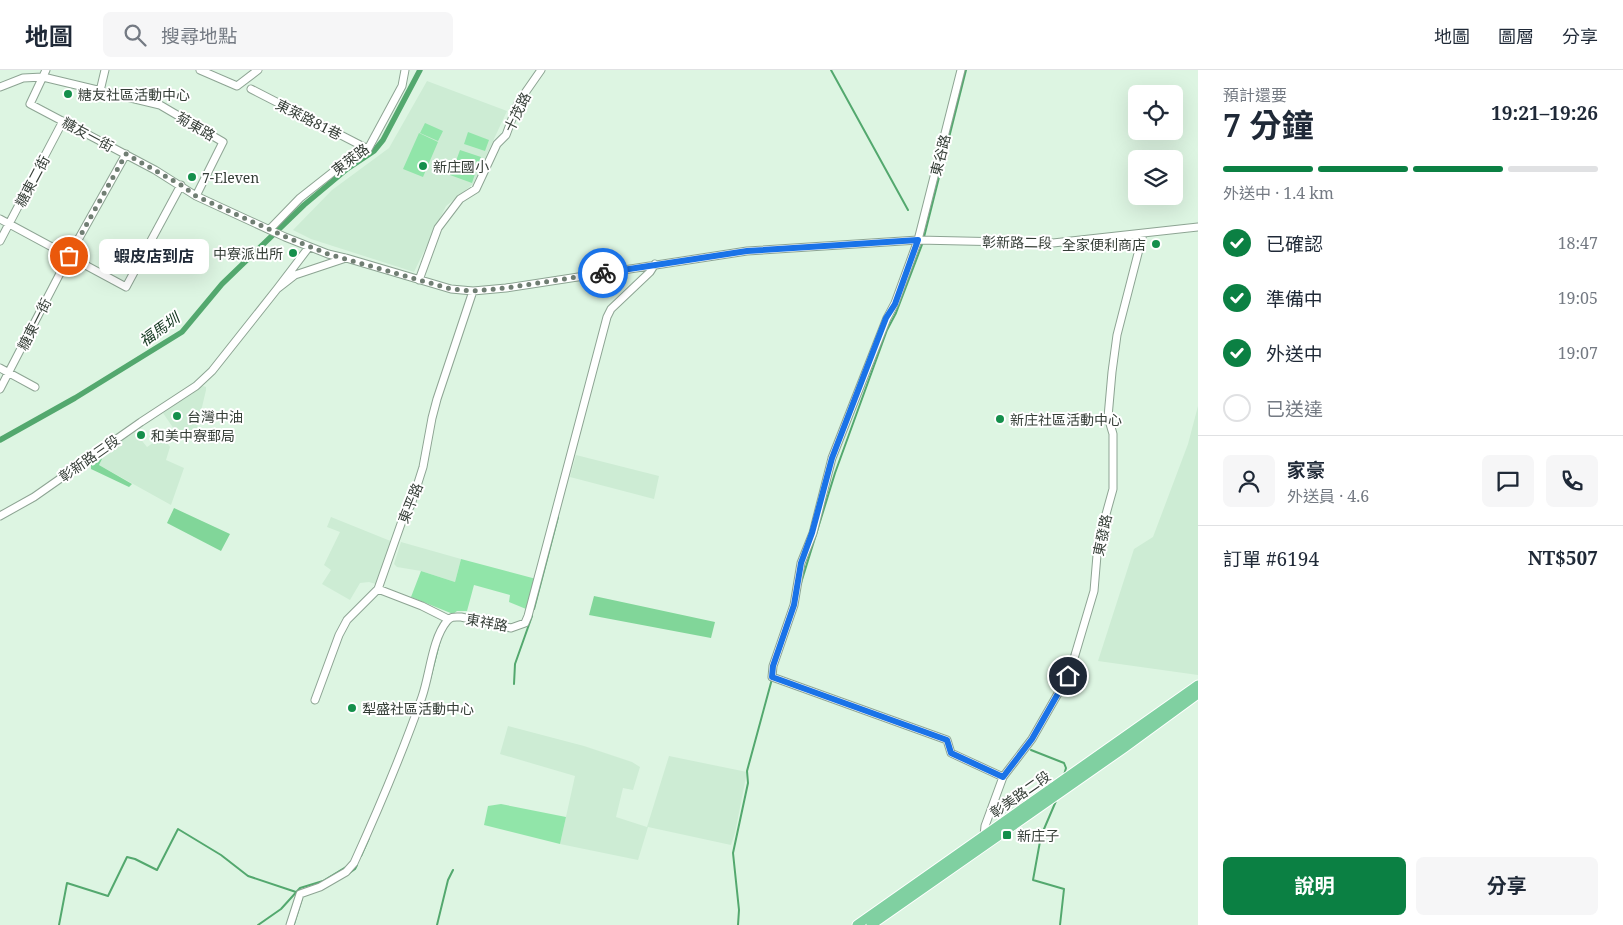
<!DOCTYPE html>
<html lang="zh-TW">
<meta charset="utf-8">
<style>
body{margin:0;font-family:"Noto Serif","Noto Sans TC",serif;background:#f6f6f7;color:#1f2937;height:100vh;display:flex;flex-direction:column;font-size:19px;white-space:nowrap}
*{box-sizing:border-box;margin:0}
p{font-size:16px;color:#747a83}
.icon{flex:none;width:28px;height:28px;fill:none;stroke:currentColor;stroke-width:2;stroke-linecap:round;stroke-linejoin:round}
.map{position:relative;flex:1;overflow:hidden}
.panel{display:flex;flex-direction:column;background:#fff;width:425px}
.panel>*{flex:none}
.tools{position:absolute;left:1128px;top:15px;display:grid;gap:10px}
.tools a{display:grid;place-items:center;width:55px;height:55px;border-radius:8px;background:#fff;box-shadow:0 5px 20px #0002;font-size:25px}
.pin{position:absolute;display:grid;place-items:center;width:42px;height:42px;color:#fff;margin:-21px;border:2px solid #fff;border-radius:50%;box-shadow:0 1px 5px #0007}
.courier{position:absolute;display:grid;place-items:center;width:50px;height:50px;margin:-25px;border:4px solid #1a73e8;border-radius:50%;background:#fff;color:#222;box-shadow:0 1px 6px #0007}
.bubble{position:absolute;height:35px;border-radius:8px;background:#fff;box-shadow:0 5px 20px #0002;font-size:16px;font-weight:700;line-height:35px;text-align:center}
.headline em{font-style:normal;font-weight:700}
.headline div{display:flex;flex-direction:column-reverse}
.headline{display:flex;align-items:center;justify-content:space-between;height:85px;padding:0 25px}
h1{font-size:32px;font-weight:700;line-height:38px}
.bar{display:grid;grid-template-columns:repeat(4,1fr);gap:8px 5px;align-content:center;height:60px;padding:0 25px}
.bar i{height:6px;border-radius:4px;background:#e0e1e3}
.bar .on{background:#0b8043}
.bar p{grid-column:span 4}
.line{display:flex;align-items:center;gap:12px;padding:0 25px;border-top:1px solid #e0e1e3}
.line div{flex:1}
.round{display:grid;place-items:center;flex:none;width:52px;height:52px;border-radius:8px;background:#f6f6f7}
ol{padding:0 25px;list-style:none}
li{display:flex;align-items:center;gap:15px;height:55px}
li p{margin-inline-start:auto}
li .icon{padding:5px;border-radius:50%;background:#0b8043;color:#fff;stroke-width:4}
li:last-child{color:#747a83}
li i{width:28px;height:28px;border:2px solid #e0e1e3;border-radius:50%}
.cta{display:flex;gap:10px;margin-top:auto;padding:10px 25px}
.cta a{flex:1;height:58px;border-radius:8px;background:#0b8043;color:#fff;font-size:20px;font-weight:700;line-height:58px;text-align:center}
.cta a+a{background:#f6f6f7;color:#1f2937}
header{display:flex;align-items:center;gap:30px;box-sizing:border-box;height:70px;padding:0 25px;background:#fff;border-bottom:1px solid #e0e1e3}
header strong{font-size:24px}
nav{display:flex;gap:28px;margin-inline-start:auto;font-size:18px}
.search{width:350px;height:45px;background:#f6f6f7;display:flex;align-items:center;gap:12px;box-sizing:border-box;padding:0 18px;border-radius:8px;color:#747a83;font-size:19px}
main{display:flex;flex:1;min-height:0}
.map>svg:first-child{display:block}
.built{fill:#cdecd4}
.green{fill:#91e5a9}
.forest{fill:#81d699}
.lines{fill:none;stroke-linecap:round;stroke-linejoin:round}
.stream{stroke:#53a86e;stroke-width:2}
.canal{stroke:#53a86e;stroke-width:5.5}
.minor-casing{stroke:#8da493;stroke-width:9}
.major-casing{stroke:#fff;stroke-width:11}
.minor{stroke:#fff;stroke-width:7}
.major{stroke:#80d0a1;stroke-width:9}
.done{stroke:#707e73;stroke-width:5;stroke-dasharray:0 9}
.route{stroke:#1a73e8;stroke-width:6}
.poi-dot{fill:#148f4b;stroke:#fff;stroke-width:2}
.labels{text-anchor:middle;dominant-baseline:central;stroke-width:4;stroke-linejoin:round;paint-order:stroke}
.poi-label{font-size:14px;fill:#353e37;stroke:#fff;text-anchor:start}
.street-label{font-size:14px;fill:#353e37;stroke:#fff}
.water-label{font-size:15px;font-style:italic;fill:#10341c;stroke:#fff}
</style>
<header>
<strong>地圖</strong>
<div class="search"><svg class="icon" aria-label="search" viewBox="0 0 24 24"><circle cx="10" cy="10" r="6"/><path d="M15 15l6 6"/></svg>搜尋地點</div>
<nav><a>地圖</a><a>圖層</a><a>分享</a></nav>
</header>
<main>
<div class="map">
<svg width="1198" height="855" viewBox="0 0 1198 855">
<rect width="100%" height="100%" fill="#ddf5e2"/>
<path class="built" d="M 427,11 L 507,41 L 473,114 L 446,136 L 414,202 L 311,169 L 293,160 L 332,120 L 389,78 Z
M 203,316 L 206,317 L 206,320 L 195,367 L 176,362 L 163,343 Z
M 1198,336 L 1198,605 L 1098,591 L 1134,479 L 1153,467 L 1188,374 Z
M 135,362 L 147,377 L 163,366 L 170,377 L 166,390 L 184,398 L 171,435 L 99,395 L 102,389 L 101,385 Z
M 576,385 L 659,406 L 654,429 L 570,407 Z
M 331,447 L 393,472 L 379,515 L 369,512 L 360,513 L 350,530 L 322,514 L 331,500 L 324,495 L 340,462 L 327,457 Z
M 401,472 L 461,489 L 455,512 L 421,501 L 397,497 L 394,494 Z
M 508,656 L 584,676 L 632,692 L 640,697 L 633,720 L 623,718 L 616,747 L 647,757 L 669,686 L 747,702 L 735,763 L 731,775 L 648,757 L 638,790 L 560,774 L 575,706 L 500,684 Z"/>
<path class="green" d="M 425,53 L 443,61 L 438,71 L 420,63 Z
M 468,62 L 489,70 L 485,81 L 464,74 Z
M 419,63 L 438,72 L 423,107 L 403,99 Z
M 460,80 L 481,87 L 477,99 L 456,91 Z
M 455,94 L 476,101 L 472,113 L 450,105 Z
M 461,489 L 540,510 L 531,541 L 509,532 L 510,525 L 474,515 L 467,541 L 457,541 L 453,544 L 411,527 L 421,501 L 455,512 Z
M 501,734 L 566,747 L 560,774 L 484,755 L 488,736 Z"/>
<path class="forest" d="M 101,385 L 102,389 L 99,395 L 132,414 L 129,417 L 91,399 L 91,394 Z
M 174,438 L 230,464 L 221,481 L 167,453 Z
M 594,526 L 715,552 L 711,568 L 589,545 Z"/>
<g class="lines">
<path class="stream" d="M 831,0 L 908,140
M 924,167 L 966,0
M 801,513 L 835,403 L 887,260 L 896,243 L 923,172
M 534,539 L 558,447
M 430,609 L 440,570
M 514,614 L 515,594 L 532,546
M 1031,680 L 1064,693 L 1066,698 L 1064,705
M 1056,731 L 1041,766 L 1033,810 L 1064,819 L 1060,855
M 361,786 L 369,768
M 348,804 L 355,799 L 357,795
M 294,854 L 303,825
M 59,855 L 67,813 L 108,826 L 127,787 L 135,789 L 157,800 L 178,759 L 221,785 L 248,806 L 296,822
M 258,855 L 281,839 L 300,818 L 323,811 L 346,797
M 437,855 L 448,810 L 453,800
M 738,855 L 739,840 L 733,783 L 748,713 L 747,701 L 772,609"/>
<path class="canal" d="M 0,370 L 75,328 L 182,262 L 222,214 L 304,135 L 347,99 L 374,81 L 383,70 L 420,0"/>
<g class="minor-casing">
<path id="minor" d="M 46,0 L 30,34 L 155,100 L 196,126 L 285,167 L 328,184 L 345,188
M 200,0 L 237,16 L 258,0
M 961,0 L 918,170 L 895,233 L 887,248 L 832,388 L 813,463 L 801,493 L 794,535 L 773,596 L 772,607 L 947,670 L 951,683 L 1003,707
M 0,17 L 23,8 L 43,7 L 160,35 L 223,72 L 196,126
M 251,19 L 368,79
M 100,21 L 105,0
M 0,149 L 126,217 L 181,115
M 270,159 L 300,128 L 352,87 L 368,79 L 402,16 L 405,0
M 0,171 L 63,51
M 419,210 L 438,158 L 460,129 L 476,119 L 497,74 L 506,65 L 518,33 L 541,0
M 277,219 L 295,205 L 346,188 L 451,219 L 473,221 L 506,218 L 747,181 L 918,170 L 1053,173 L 1198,157
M 0,298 L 35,317
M 0,319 L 69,186 L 126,84
M 0,446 L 34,427 L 141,352 L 196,316 L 212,301 L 277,219 L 309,177
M 378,519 L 422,536 L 448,549
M 315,630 L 339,565 L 347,550 L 378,519 L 402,451 L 411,435 L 423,397 L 432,348 L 437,329 L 473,221
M 986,769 L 984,766 L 985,756 L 1003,707 L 1032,669 L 1068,606 L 1075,585 L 1094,521 L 1098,473 L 1113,419 L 1113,364 L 1108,347 L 1112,302 L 1117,265 L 1143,164
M 290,855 L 300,824 L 320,817 L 346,802 L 354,793 C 379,738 402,684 422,627 C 430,604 432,569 447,551 C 451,546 455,547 461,547 L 511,558 L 525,553 L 528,546 C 555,446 580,346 607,247 L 611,239 L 650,202 L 655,194"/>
</g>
<g class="major-casing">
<path id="major" d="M 857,855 L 1198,615
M 871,855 L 1124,678 L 1198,624"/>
</g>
<use href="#minor" class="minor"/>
<use href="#major" class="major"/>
</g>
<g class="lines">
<path class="done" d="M 69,186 L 126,84 L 181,115 L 196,126 L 286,167 L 328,184 L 451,219 L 473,221 L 506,218 L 603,203"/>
<path class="route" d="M 603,203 L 747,181 L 918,170 L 895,234 L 886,248 L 832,388 L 812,463 L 801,493 L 794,535 L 773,596 L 772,607 L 947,670 L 951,683 L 1003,707 L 1032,669 L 1068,606"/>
</g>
<g class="poi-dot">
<circle cx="68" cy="24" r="5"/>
<circle cx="423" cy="96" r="5"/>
<circle cx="192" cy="107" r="5"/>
<circle cx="1156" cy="174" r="5"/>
<circle cx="293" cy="183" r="5"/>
<circle cx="177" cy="346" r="5"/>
<circle cx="1000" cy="349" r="5"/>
<circle cx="141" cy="365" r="5"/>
<circle cx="352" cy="638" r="5"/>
<rect x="1002" y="760" width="10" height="10" rx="2.5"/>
</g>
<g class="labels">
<g class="poi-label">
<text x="78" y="24">糖友社區活動中心</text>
<text x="433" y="96">新庄國小</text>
<text x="202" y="107">7-Eleven</text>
<text x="1146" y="174" text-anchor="end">全家便利商店</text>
<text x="283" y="183" text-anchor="end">中寮派出所</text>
<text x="187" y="346">台灣中油</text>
<text x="1010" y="349">新庄社區活動中心</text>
<text x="151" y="365">和美中寮郵局</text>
<text x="362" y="638">犁盛社區活動中心</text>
<text x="1017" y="765">新庄子</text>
</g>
<g class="street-label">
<text transform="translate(517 42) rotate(-64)">十茂路</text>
<text transform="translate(309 49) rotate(27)">東萊路81巷</text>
<text transform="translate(196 56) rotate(30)">菊東路</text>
<text transform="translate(88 64) rotate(28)">糖友一街</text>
<text transform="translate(940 85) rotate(-76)">東谷路</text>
<text transform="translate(350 89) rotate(-37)">東萊路</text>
<text transform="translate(32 111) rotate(-62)">糖東二街</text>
<text transform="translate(1017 172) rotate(1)">彰新路二段</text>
<text transform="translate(34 254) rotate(-63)">糖東一街</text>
<text transform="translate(89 388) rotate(-35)">彰新路三段</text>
<text transform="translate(410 433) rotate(-68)">東平路</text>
<text transform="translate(1102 465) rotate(-78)">東發路</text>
<text transform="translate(487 552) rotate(10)">東祥路</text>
<text transform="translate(1020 724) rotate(-35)">彰美路二段</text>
</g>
<g class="water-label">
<text transform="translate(159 259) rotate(-36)">福馬圳</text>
</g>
</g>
</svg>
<div class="tools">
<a><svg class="icon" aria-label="locate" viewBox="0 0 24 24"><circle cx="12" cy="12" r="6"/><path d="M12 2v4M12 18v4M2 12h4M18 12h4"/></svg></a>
<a><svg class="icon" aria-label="layers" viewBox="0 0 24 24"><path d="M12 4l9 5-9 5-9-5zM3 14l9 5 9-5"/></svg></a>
</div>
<div class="pin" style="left:69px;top:186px;background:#ea580c"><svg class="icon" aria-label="bag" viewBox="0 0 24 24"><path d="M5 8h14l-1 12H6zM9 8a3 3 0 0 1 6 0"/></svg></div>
<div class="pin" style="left:1068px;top:606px;background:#1f2937"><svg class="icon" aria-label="home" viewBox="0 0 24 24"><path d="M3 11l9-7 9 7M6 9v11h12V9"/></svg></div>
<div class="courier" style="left:603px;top:203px"><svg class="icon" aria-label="bike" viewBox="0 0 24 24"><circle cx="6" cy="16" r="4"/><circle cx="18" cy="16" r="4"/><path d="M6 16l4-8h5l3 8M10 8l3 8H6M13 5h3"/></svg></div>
<div class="bubble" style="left:99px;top:169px;width:110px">蝦皮店到店</div>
</div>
<section class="panel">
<div class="headline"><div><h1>7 分鐘</h1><p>預計還要</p></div><em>19:21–19:26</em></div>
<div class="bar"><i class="on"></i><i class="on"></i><i class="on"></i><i></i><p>外送中 · 1.4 km</p></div>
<ol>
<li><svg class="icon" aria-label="check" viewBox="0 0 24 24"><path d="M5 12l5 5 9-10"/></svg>已確認<p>18:47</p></li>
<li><svg class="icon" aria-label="check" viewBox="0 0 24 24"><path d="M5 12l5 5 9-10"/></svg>準備中<p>19:05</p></li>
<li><svg class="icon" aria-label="check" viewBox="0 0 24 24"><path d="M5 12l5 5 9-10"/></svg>外送中<p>19:07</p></li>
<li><i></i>已送達</li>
</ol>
<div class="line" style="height:90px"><a class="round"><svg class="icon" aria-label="person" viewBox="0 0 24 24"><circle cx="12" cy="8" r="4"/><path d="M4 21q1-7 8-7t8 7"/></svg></a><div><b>家豪</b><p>外送員 · 4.6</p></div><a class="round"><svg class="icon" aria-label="chat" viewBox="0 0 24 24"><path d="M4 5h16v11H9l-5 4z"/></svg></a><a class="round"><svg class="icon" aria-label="phone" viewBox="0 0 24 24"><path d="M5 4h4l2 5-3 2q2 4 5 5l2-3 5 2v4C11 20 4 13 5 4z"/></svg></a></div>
<div class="line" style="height:65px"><div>訂單 #6194</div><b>NT$507</b></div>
<div class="cta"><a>說明</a><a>分享</a></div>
</section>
</main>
